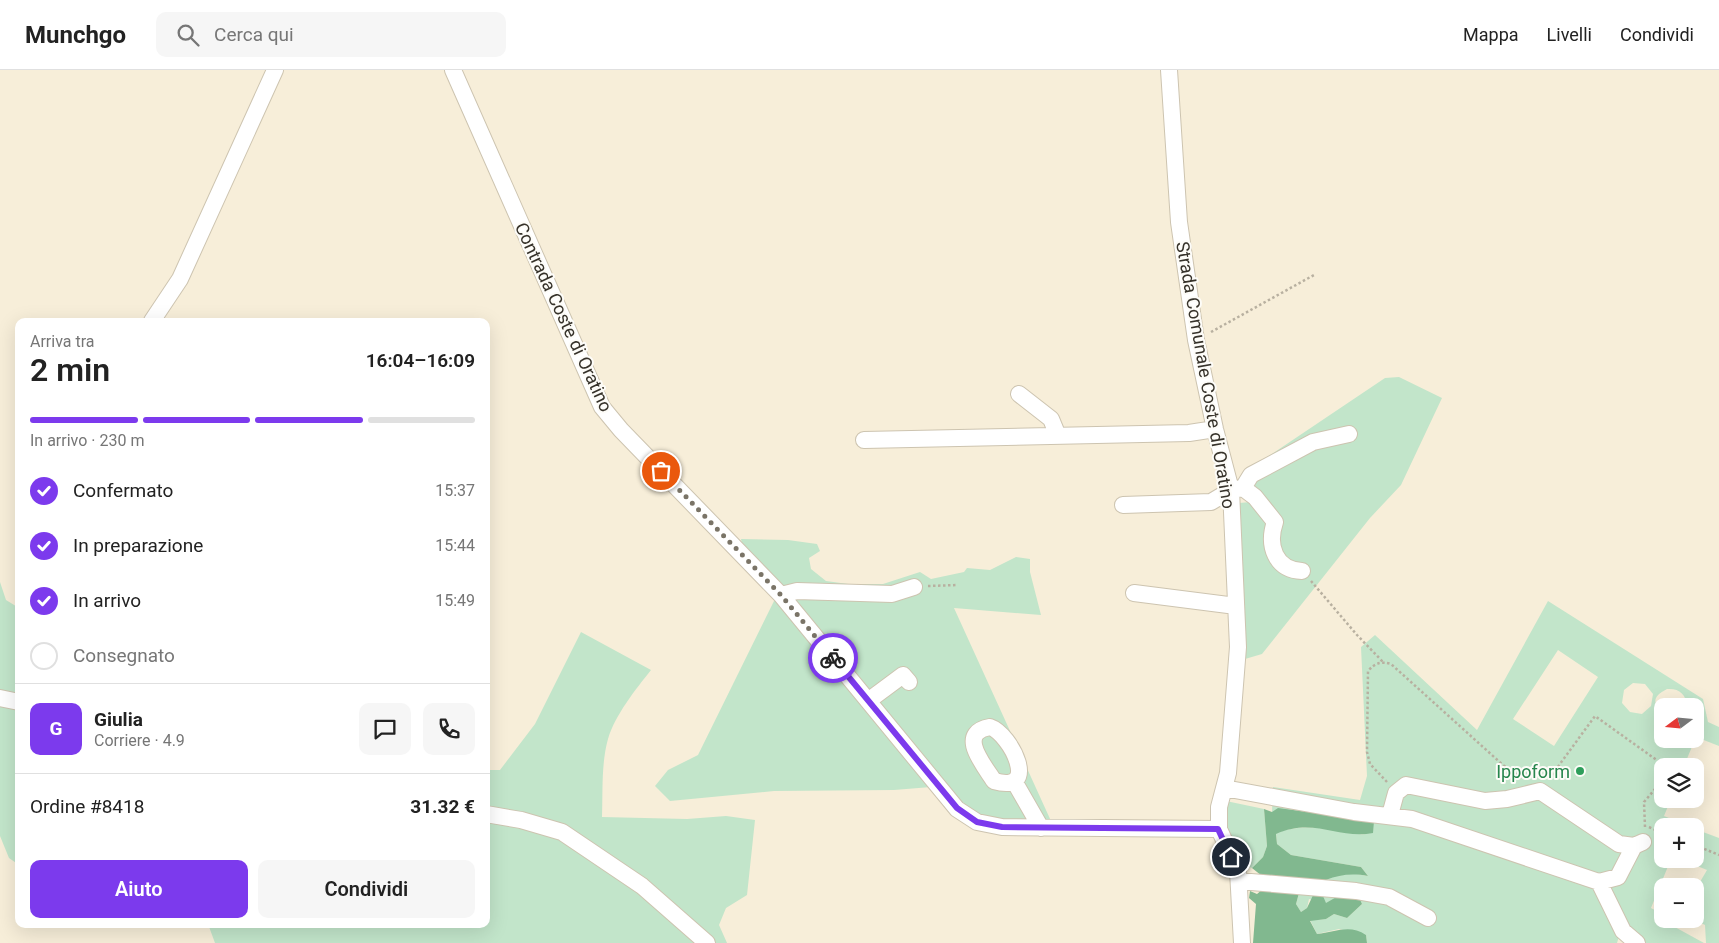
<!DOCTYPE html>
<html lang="it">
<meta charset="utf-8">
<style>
body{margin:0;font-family:Roboto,sans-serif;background:#f6f6f6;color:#222;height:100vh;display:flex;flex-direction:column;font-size:19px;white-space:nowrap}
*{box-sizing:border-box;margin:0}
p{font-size:16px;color:#767676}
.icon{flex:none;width:28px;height:28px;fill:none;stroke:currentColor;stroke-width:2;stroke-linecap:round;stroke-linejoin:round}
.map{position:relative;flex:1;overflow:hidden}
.side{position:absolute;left:15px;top:248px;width:475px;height:610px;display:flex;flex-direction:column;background:#fff;border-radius:10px;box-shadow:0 5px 20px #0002}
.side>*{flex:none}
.needle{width:32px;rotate:254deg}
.fabs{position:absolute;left:1654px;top:628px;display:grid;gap:10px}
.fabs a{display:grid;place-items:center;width:50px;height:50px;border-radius:10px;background:#fff;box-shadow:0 5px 20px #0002;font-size:25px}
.pin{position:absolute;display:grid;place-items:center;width:42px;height:42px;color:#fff;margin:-21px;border:2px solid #fff;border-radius:50%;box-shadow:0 1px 5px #0007}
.courier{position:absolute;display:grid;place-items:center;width:50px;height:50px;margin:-25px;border:4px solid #7c3aed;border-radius:50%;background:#fff;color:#222;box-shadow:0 1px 6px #0007}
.overview em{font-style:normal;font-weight:600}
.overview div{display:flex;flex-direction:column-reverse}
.overview{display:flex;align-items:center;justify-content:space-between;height:85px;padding:0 15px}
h1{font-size:32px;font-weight:600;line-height:38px}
.bar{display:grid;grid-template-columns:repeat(4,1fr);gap:8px 5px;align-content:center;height:60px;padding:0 15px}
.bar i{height:6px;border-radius:4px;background:#e0e0e0}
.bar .selected{background:#7c3aed}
.bar p{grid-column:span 4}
.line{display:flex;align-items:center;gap:12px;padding:0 15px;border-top:1px solid #e0e0e0}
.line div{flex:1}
.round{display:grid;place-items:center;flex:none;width:52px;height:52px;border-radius:10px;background:#f6f6f6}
ol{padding:0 15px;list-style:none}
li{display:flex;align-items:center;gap:15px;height:55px}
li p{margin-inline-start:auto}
li .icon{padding:5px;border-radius:50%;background:#7c3aed;color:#fff;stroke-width:4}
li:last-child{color:#767676}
li i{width:28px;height:28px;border:2px solid #e0e0e0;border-radius:50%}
.primary-button{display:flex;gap:10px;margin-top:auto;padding:10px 15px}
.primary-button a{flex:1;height:58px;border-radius:10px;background:#7c3aed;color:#fff;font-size:20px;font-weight:600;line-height:58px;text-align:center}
.primary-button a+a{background:#f6f6f6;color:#222}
header{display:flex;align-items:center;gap:30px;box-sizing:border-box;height:70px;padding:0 25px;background:#fff;border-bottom:1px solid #e0e0e0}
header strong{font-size:24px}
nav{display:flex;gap:28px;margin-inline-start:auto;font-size:18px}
.search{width:350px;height:45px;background:#f6f6f6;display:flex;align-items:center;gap:12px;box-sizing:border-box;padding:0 18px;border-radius:10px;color:#767676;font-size:19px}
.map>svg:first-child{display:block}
.green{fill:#c2e5ca;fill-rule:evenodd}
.forest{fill:#81b88f}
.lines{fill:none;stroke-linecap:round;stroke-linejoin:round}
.minor-casing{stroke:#cdc4b0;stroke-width:18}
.path{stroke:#b8b0a0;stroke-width:2.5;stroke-dasharray:2.5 2.5;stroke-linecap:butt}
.minor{stroke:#fff;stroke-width:16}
.done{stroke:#7a7467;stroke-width:5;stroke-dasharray:0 9}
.route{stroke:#7c3aed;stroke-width:6}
.leisure-dot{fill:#2e9e5b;stroke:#fdfcf8;stroke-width:2}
.labels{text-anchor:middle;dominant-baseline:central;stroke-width:4;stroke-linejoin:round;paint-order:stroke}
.street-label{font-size:18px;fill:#36322a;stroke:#fdfcf8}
.leisure-label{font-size:18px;fill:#27864d;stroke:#fdfcf8;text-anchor:end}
</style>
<header>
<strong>Munchgo</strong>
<div class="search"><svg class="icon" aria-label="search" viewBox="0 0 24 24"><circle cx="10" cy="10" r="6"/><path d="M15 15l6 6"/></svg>Cerca qui</div>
<nav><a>Mappa</a><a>Livelli</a><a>Condividi</a></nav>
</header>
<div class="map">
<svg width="1719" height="873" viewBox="0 0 1719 873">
<rect width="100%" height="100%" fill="#f7eed9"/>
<path class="green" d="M 1399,307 L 1442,328 L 1401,415 L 1370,448 L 1262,584 L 1245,589 L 1237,437 L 1239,433 L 1251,432 L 1260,421 L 1242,404 L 1385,308 Z
M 741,469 L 788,470 L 817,474 L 820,481 L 809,488 L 811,499 L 826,511 L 848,514 L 883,514 L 920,502 L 931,509 L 964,502 L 967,498 L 990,500 L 1016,487 L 1030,489 L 1030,502 L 1041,545 L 954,538 L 1051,751 L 1046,752 L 1038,746 L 1025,748 L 1024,756 L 977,750 L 931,717 L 894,720 L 774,721 L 670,731 L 655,716 L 668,700 L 698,685 L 775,529 L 749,503 Z
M 0,512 L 6,530 L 19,538 L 19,795 L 9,788 L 0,766 Z
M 1548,531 L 1703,629 L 1708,652 L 1719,657 L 1719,676 L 1696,667 L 1684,696 L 1662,696 L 1662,729 L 1671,729 L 1664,746 L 1689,756 L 1662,756 L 1662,789 L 1671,789 L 1651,838 L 1662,844 L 1662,850 L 1704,873 L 1642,873 L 1620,863 L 1617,873 L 1367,873 L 1366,865 L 1339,859 L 1317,864 L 1310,850 L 1326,849 L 1334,844 L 1347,848 L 1362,834 L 1358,825 L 1325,834 L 1309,829 L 1307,838 L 1301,842 L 1296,834 L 1299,823 L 1329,807 L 1351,803 L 1368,806 L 1361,797 L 1291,785 L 1277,774 L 1276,763 C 1304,752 1335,760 1365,765 L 1272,742 L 1273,717 L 1360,730 L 1367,706 L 1361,577 L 1375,565 L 1477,660 ZM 1558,580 L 1598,607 L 1554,676 L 1513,649 ZM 1633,613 L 1645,614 L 1653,624 L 1651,636 L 1642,644 L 1630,642 L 1622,633 L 1624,620 ZM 1667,619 C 1679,618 1686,624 1687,636 L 1695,636 L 1695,669 L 1662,669 C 1662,663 1664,654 1662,648 C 1658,636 1647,629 1667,619 Z
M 581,562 L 651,600 C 636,619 615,645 608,669 C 601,694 603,722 602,747 L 687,749 L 726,746 L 755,750 L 747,825 L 726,838 L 719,855 L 727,873 L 215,873 L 208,854 L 486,854 L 486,700 L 500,700 L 535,654 Z
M 1226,731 L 1264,739 L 1267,776 L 1263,787 L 1252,798 L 1242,794 L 1225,758 Z
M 1695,759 L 1719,768 L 1719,873 L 1706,873 L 1705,855 L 1693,849 L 1701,836 L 1695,833 L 1695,816 L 1690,816 L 1700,812 L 1707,800 L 1680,789 L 1695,789 Z"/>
<path class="forest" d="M 1278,738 L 1374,751 L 1373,763 C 1340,770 1314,747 1276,764 L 1277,774 L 1291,785 L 1361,797 L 1368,806 C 1340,801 1324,810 1299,823 L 1296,834 L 1301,842 L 1307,838 L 1315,821 L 1323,826 L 1326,833 L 1340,825 L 1358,825 L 1362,834 L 1347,848 L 1334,844 L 1326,849 L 1310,851 L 1317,864 C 1335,862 1350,854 1366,865 L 1367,873 L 1253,873 L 1256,834 L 1249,828 L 1250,821 L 1257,824 L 1263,819 L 1262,806 L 1252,798 L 1263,787 L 1267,776 L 1264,739 L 1272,742 Z"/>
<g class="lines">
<g class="minor-casing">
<path id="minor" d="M 453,0 L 602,337 L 621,360 L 781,525 L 957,739 L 977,752 L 1002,757 L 1219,759
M 1169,0 L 1179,152 L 1196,270 L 1215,359 L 1231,420 L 1238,577 L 1228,703 L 1219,737 L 1219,759 L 1238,801 L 1242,873
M 152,251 L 180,209 L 275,0
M 1019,324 L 1051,349 L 1058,366
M 864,370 L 1189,363 L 1215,359
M 1243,418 L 1251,405 L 1313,372 L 1349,364
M 1123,435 L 1211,432 L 1231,420 L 1243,418 L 1255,427 L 1275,452 C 1267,475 1275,500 1302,501
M 1134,523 L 1236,536
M 781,525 L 797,521 L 892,524 L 914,517
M 0,628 L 19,632
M 868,631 L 903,605 L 909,612
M 990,657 C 1011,664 1041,725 994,711 C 984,695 956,663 990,657 Z
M 1014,711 L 1041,758
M 1224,718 L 1354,742 L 1412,749 L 1599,812
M 486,744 L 521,750 L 562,762 L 642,816 L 707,873
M 1390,745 L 1396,723 L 1406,715 L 1485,731 L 1507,729 L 1540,721 L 1619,774 L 1634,776 L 1643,772
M 1634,776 L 1618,807 L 1599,812 L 1623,861 L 1637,873
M 1239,811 L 1356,821 L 1389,827 L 1428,848"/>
</g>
<path class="path" d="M 1211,262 L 1314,205
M 1311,511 L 1357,565 L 1383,592
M 928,516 L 958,515
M 1549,709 L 1595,646 L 1665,696
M 1387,712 L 1370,694 L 1367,682 L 1368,601 C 1375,593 1381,591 1391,594 L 1503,695 L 1523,709
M 1645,757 L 1644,732 L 1661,712 L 1662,708
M 1649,757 L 1662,763
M 1695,775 L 1719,785"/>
<use href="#minor" class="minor"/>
</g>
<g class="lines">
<path class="done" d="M 661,401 L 781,525 L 833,588"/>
<path class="route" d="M 833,588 L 957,738 L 977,752 L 1002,757 L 1218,759 L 1231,787"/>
</g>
<circle class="leisure-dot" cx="1580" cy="701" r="5"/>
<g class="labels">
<g class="street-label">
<text transform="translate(564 247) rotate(65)">Contrada Coste di Oratino</text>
<text transform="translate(1206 305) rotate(80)">Strada Comunale Coste di Oratino</text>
</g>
<g class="leisure-label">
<text x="1570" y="701">Ippoform</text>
</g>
</g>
</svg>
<div class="fabs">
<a><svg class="needle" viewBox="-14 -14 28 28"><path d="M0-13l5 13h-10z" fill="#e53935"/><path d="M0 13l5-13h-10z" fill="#767676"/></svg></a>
<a><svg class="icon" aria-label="layers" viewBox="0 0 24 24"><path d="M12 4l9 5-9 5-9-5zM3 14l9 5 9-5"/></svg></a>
<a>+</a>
<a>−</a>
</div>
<div class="pin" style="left:661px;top:401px;background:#ea580c"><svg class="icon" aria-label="bag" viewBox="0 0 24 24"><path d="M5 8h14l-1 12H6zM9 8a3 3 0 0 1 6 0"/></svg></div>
<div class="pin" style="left:1231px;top:787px;background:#1f2937"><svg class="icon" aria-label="home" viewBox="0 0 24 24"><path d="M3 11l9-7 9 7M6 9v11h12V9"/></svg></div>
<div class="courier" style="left:833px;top:588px"><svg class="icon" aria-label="bike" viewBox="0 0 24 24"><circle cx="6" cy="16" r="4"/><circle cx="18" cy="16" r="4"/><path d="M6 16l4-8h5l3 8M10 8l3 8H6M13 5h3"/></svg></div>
<section class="side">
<div class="overview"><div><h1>2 min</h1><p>Arriva tra</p></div><em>16:04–16:09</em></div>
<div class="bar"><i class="selected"></i><i class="selected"></i><i class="selected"></i><i></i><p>In arrivo · 230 m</p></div>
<ol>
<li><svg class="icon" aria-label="check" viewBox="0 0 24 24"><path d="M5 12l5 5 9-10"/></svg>Confermato<p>15:37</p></li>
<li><svg class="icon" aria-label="check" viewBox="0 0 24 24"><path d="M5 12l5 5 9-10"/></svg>In preparazione<p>15:44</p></li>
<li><svg class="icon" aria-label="check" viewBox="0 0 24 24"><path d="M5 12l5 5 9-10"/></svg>In arrivo<p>15:49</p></li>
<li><i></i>Consegnato</li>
</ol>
<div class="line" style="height:90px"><b class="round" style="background:#7c3aed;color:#fff">G</b><div><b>Giulia</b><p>Corriere · 4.9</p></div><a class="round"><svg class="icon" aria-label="chat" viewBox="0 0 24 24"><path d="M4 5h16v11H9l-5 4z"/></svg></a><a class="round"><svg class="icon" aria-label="phone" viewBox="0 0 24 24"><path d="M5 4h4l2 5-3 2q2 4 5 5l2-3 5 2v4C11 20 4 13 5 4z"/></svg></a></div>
<div class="line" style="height:65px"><div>Ordine #8418</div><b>31.32 €</b></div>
<div class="primary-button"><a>Aiuto</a><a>Condividi</a></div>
</section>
</div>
